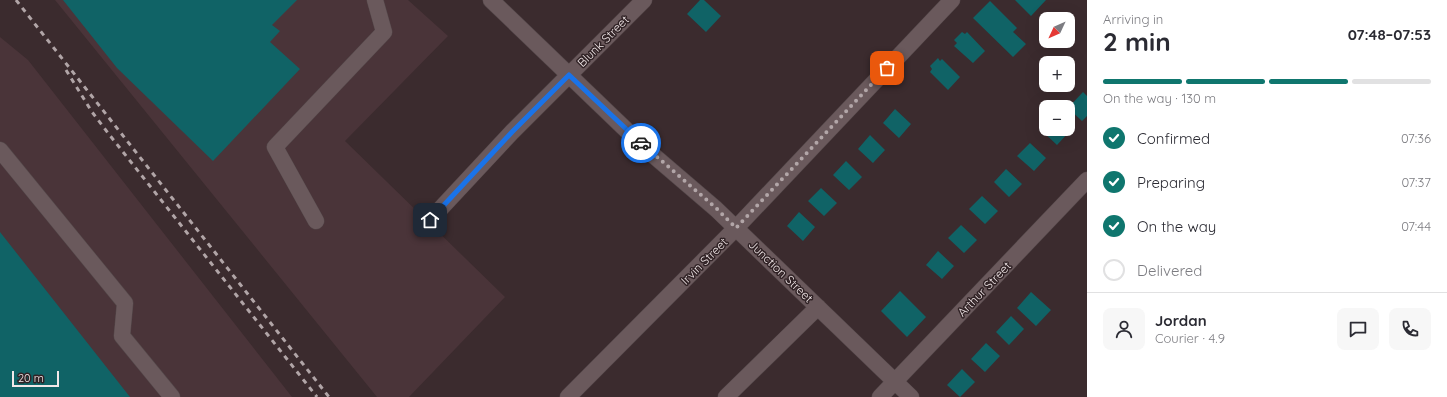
<!DOCTYPE html>
<meta charset="utf-8">
<style>
body{margin:0;font-family:Quicksand,sans-serif;background:#f7f7f7;color:#2b2b33;height:100vh;display:flex;flex-direction:column;font-size:15px;white-space:nowrap}
*{box-sizing:border-box;margin:0}
p{font-size:13px;color:#7c7c81}
.icon{flex:none;width:22px;height:22px;fill:none;stroke:currentColor;stroke-width:2;stroke-linecap:round;stroke-linejoin:round}
.map{position:relative;flex:1;overflow:hidden}
.sheet{display:flex;flex-direction:column;background:#fff;width:360px}
.sheet>*{flex:none}
.needle{width:26px;rotate:226deg}
.tools{position:absolute;left:1039px;top:12px;display:grid;gap:8px}
.tools a{display:grid;place-items:center;width:36px;height:36px;border-radius:8px;background:#fff;box-shadow:0 4px 16px #0002;font-size:20px}
.scale{position:absolute;left:12px;bottom:10px;width:47px;box-sizing:border-box;padding-left:4px;border:2px solid #f2e8e9;border-top:0;font-size:11px;line-height:14px;white-space:nowrap;color:#f2e8e9;-webkit-text-stroke:3px #302225;paint-order:stroke}
.pin{position:absolute;display:grid;place-items:center;width:34px;height:34px;color:#fff;margin:-17px;border-radius:8px;box-shadow:0 2px 6px #0006}
.courier{position:absolute;display:grid;place-items:center;width:40px;height:40px;margin:-20px;border:3px solid #1a73e8;border-radius:50%;background:#fff;color:#222;box-shadow:0 1px 5px #0007}
.headline em{font-style:normal;font-weight:800}
.headline div{display:flex;flex-direction:column-reverse}
.headline{display:flex;align-items:center;justify-content:space-between;height:68px;padding:0 16px}
h1{font-size:26px;font-weight:800;line-height:30px}
.bar{display:grid;grid-template-columns:repeat(4,1fr);gap:6px 4px;align-content:center;height:48px;padding:0 16px}
.bar i{height:5px;border-radius:3px;background:#e1e1e2}
.bar .on{background:#0f766e}
.bar p{grid-column:span 4}
.line{display:flex;align-items:center;gap:10px;padding:0 16px;border-top:1px solid #e1e1e2}
.line div{flex:1}
.round{display:grid;place-items:center;flex:none;width:42px;height:42px;border-radius:8px;background:#f7f7f7}
ol{padding:0 16px;list-style:none}
li{display:flex;align-items:center;gap:12px;height:44px}
li p{margin-inline-start:auto}
li .icon{padding:4px;border-radius:50%;background:#0f766e;color:#fff;stroke-width:4}
li:last-child{color:#7c7c81}
li i{width:22px;height:22px;border:2px solid #e1e1e2;border-radius:50%}
main{display:flex;flex:1;min-height:0}
.map>svg:first-child{display:block}
.built{fill:#4a3439}
.building{fill:#106366}
.lines{fill:none;stroke-linecap:round;stroke-linejoin:round}
.minor-casing{stroke:#534749;stroke-width:17}
.minor{stroke:#6a595c;stroke-width:16}
.rail{stroke:#b1a5a7;stroke-width:3;stroke-dasharray:5 5;stroke-linecap:butt}
.done{stroke:#b2a6a8;stroke-width:4;stroke-dasharray:0 7.2}
.route{stroke:#1a73e8;stroke-width:5}
.labels{text-anchor:middle;dominant-baseline:central;stroke-width:3;stroke-linejoin:round;paint-order:stroke}
.street-label{font-size:12px;fill:#f2e8e9;stroke:#302225}
</style>
<main>
<div class="map">
<svg width="1087" height="397" viewBox="0 0 1087 397">
<rect width="100%" height="100%" fill="#3b2b2e"/>
<path class="built" d="M 55,0 L 408,0 L 448,36 L 345,141 L 505,297 L 409,397 L 377,397 Z
M 0,37 L 28,60 L 292,397 L 0,397 Z"/>
<path class="building" d="M 63,0 L 297,0 L 272,25 L 280,31 L 270,42 L 300,69 L 213,161 L 117,68 Z
M 700,0 L 704,0 L 721,16 L 706,32 L 687,14 Z
M 1015,0 L 1046,0 L 1031,16 Z
M 990,1 L 1017,28 L 1013,32 L 1026,44 L 1013,57 L 973,18 Z
M 962,32 L 965,34 L 967,32 L 985,51 L 973,63 L 954,46 L 957,43 L 954,40 Z
M 938,58 L 940,61 L 942,59 L 960,77 L 948,90 L 930,72 L 932,69 L 930,66 Z
M 1083,92 L 1087,96 L 1087,116 L 1082,121 L 1068,108 Z
M 895,109 L 911,124 L 899,138 L 883,123 Z
M 1046,124 L 1046,129 L 1067,129 L 1069,132 L 1057,145 L 1041,130 Z
M 870,135 L 885,150 L 873,163 L 858,149 Z
M 1030,143 L 1046,158 L 1034,171 L 1017,156 Z
M 846,161 L 862,177 L 849,190 L 833,175 Z
M 1006,169 L 1022,184 L 1009,197 L 994,182 Z
M 821,188 L 837,203 L 824,216 L 808,201 Z
M 982,196 L 998,211 L 985,224 L 969,209 Z
M 799,212 L 815,227 L 803,241 L 787,226 Z
M 961,225 L 977,240 L 964,253 L 948,238 Z
M 0,232 L 130,397 L 0,397 Z
M 938,251 L 954,266 L 942,279 L 926,265 Z
M 900,291 L 926,317 L 907,337 L 881,311 Z
M 1031,292 L 1051,310 L 1036,326 L 1017,308 Z
M 1011,316 L 1024,329 L 1009,345 L 996,332 Z
M 986,343 L 1000,356 L 985,372 L 971,359 Z
M 962,369 L 975,382 L 960,397 L 947,385 Z"/>
<g class="lines">
<g class="minor-casing">
<path id="minor" d="M 491,0 L 646,149 L 716,209 L 911,397
M 0,150 L 125,303 L 122,336 L 172,397
M 430,220 L 512,132 L 644,0
M 316,221 L 275,147 L 384,32 L 375,0
M 568,397 L 736,228 L 952,0
M 726,397 L 818,307
M 880,397 L 1087,180"/>
</g>
<use href="#minor" class="minor"/>
<path class="rail" d="M 16,0 L 329,397
M 66,70 L 92,112 L 108,133 L 317,397"/>
</g>
<g class="lines">
<path class="done" d="M 641,143 L 716,208 L 736,228 L 887,68"/>
<path class="route" d="M 430,220 L 512,132 L 569,75 L 641,143"/>
</g>
<g class="labels">
<g class="street-label">
<text transform="translate(603 41) rotate(-45)">Blunk Street</text>
<text transform="translate(704 261) rotate(-45)">Irvin Street</text>
<text transform="translate(781 271) rotate(44)">Junction Street</text>
<text transform="translate(984 289) rotate(-46)">Arthur Street</text>
</g>
</g>
</svg>
<div class="tools">
<a><svg class="needle" viewBox="-14 -14 28 28"><path d="M0-13l5 13h-10z" fill="#e53935"/><path d="M0 13l5-13h-10z" fill="#7c7c81"/></svg></a>
<a>+</a>
<a>−</a>
</div>
<div class="scale">20 m</div>
<div class="pin" style="left:887px;top:68px;background:#ea580c"><svg class="icon" aria-label="bag" viewBox="0 0 24 24"><path d="M5 8h14l-1 12H6zM9 8a3 3 0 0 1 6 0"/></svg></div>
<div class="pin" style="left:430px;top:220px;background:#1f2937"><svg class="icon" aria-label="home" viewBox="0 0 24 24"><path d="M3 11l9-7 9 7M6 9v11h12V9"/></svg></div>
<div class="courier" style="left:641px;top:143px"><svg class="icon" aria-label="car" viewBox="0 0 24 24"><path d="M5 17H2v-5l4-1 3-4h7l3 4 3 1v5h-3M9 17h6M6 11h13"/><circle cx="7" cy="17" r="2"/><circle cx="17" cy="17" r="2"/></svg></div>
</div>
<section class="sheet">
<div class="headline"><div><h1>2 min</h1><p>Arriving in</p></div><em>07:48–07:53</em></div>
<div class="bar"><i class="on"></i><i class="on"></i><i class="on"></i><i></i><p>On the way · 130 m</p></div>
<ol>
<li><svg class="icon" aria-label="check" viewBox="0 0 24 24"><path d="M5 12l5 5 9-10"/></svg>Confirmed<p>07:36</p></li>
<li><svg class="icon" aria-label="check" viewBox="0 0 24 24"><path d="M5 12l5 5 9-10"/></svg>Preparing<p>07:37</p></li>
<li><svg class="icon" aria-label="check" viewBox="0 0 24 24"><path d="M5 12l5 5 9-10"/></svg>On the way<p>07:44</p></li>
<li><i></i>Delivered</li>
</ol>
<div class="line" style="height:72px"><a class="round"><svg class="icon" aria-label="person" viewBox="0 0 24 24"><circle cx="12" cy="8" r="4"/><path d="M4 21q1-7 8-7t8 7"/></svg></a><div><b>Jordan</b><p>Courier · 4.9</p></div><a class="round"><svg class="icon" aria-label="chat" viewBox="0 0 24 24"><path d="M4 5h16v11H9l-5 4z"/></svg></a><a class="round"><svg class="icon" aria-label="phone" viewBox="0 0 24 24"><path d="M5 4h4l2 5-3 2q2 4 5 5l2-3 5 2v4C11 20 4 13 5 4z"/></svg></a></div>
</section>
</main>
